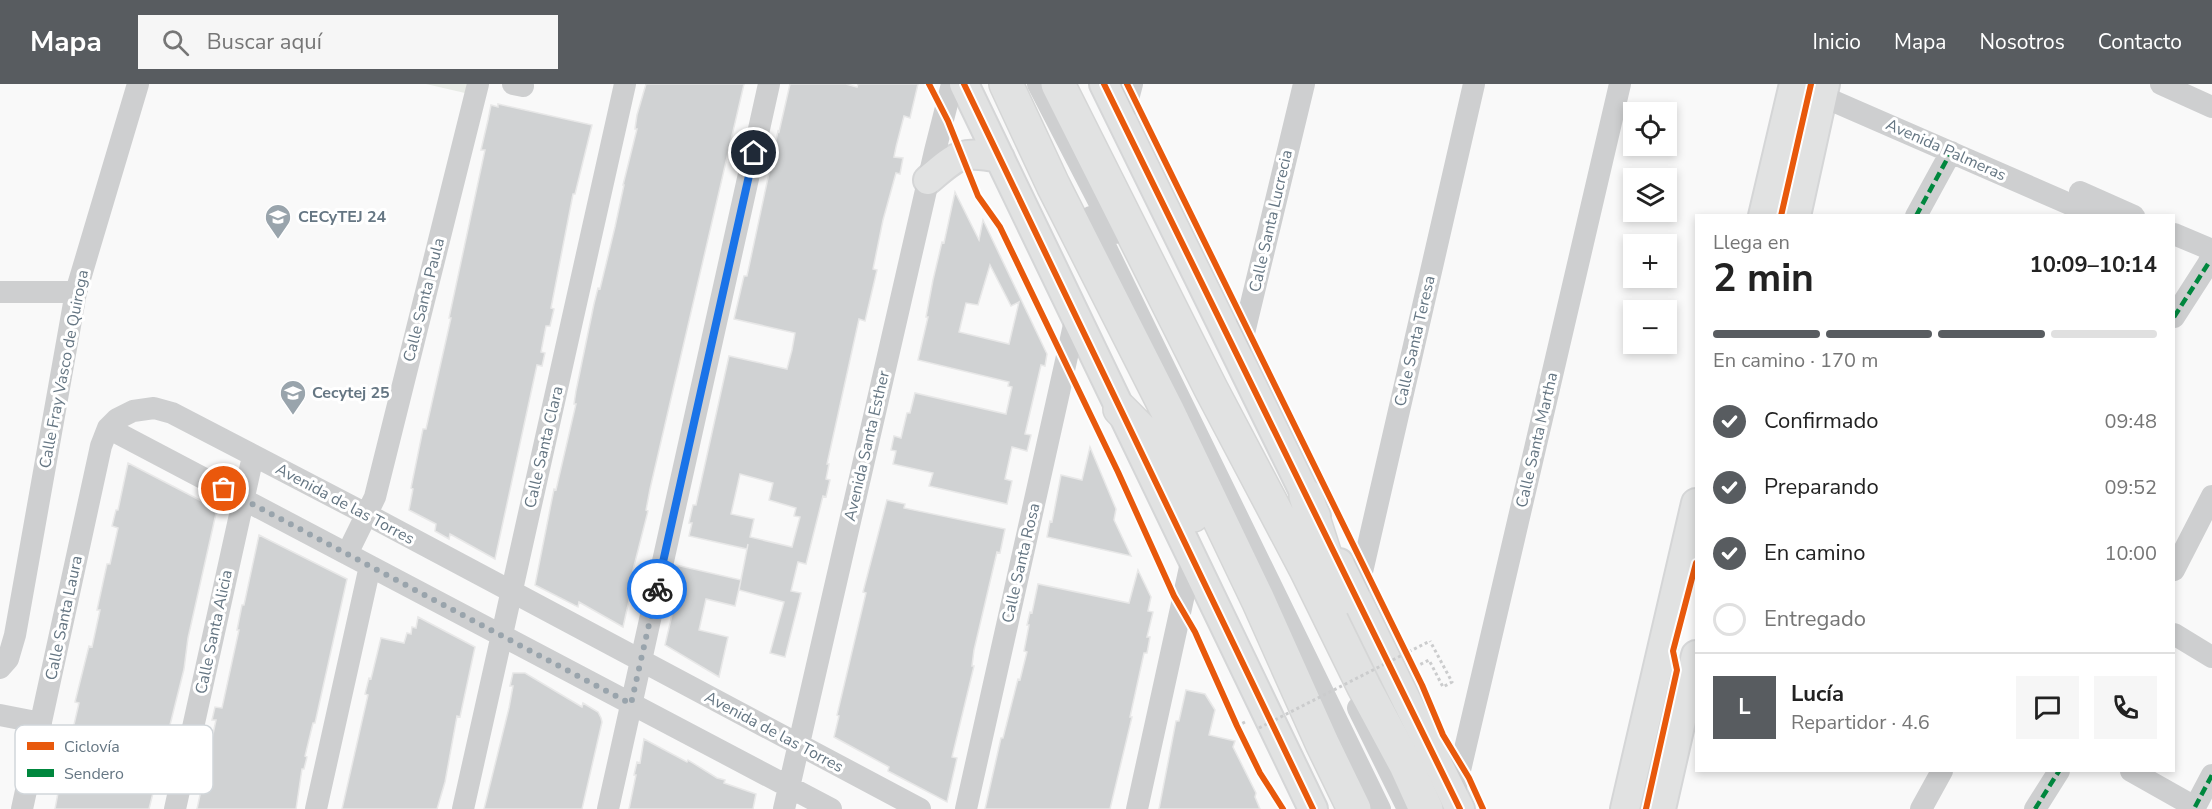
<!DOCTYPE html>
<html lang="es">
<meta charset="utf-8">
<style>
body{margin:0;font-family:"Nunito Sans",sans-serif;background:#f6f6f6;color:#222;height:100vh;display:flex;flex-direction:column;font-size:22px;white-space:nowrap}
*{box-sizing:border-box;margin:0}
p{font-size:20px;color:#767676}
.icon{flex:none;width:33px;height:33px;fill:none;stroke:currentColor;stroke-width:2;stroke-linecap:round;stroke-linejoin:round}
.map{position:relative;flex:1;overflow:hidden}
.drawer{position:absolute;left:1695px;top:130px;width:480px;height:558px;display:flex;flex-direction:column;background:#fff;border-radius:0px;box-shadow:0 3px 9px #0003}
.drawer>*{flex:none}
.controls{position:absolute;left:1623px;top:18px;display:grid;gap:12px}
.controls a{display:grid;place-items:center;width:54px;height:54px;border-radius:0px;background:#fff;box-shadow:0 3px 9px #0003;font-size:30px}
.pin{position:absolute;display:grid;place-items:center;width:51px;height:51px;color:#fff;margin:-26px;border:3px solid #fff;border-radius:50%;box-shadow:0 2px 6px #0007}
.courier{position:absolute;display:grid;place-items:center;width:60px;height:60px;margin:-30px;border:4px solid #1a73e8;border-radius:50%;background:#fff;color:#222;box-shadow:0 2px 8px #0007}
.head em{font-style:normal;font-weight:700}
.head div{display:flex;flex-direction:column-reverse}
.head{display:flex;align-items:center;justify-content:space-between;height:102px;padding:0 18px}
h1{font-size:39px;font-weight:700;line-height:45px}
.bar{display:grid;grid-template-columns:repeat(4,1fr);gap:9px 6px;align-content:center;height:72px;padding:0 18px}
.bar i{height:8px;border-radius:4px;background:#e0e0e0}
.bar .on{background:#585c60}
.bar p{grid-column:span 4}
.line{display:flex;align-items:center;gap:15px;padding:0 18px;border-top:2px solid #e0e0e0}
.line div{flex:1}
.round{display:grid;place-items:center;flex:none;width:63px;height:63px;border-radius:0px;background:#f6f6f6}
ol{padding:0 18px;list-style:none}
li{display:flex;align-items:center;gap:18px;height:66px}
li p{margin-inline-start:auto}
li .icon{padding:6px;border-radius:50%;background:#585c60;color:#fff;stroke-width:4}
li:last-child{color:#767676}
li i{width:33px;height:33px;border:3px solid #e0e0e0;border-radius:50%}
header{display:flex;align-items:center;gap:36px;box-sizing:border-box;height:84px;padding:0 30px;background:#585c60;color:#fff}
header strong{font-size:28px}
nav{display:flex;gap:33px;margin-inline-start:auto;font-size:21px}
.search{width:420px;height:54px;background:#f6f6f6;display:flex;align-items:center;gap:15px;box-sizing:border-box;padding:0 21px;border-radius:0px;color:#767676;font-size:22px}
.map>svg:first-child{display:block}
.green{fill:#e8ebe6}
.building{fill:#d0d2d3;stroke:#e8e8e8;stroke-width:1.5;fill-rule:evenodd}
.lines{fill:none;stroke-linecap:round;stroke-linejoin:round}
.major-casing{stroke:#d5d6d7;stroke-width:32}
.highway-casing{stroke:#d5d6d6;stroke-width:36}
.path{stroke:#cbcccd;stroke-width:3;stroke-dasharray:3 3;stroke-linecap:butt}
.minor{stroke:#cecfd0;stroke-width:22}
.major{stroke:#e1e2e2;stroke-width:28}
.highway{stroke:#e1e2e2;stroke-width:33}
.path-bridge{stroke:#cbcccd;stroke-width:3;stroke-dasharray:3 3;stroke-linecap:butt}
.quiet{stroke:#00873e;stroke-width:4.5;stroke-dasharray:9 4.5;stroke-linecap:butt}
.cycleway-casing{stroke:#fff;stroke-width:10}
.cycleway{stroke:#e8590c;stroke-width:6}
.done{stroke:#99a4ac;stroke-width:6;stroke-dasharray:0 10.8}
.route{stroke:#1a73e8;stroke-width:8}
.labels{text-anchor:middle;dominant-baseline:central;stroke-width:6;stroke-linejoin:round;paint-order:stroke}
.street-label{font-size:16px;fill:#657683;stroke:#fff}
.poi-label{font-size:16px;font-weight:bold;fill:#657683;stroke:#fff;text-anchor:start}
.key{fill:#fff;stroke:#d1d6da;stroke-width:1.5}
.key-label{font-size:16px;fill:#657683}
</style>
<header>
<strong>Mapa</strong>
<div class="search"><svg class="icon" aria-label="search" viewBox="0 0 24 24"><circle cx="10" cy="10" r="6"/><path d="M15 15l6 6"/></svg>Buscar aquí</div>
<nav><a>Inicio</a><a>Mapa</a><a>Nosotros</a><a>Contacto</a></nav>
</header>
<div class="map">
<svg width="2212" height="725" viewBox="0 0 2212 725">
<rect width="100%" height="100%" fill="#f9f9f9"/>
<path class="green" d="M 426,0 L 467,0 L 465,9 Z"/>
<path class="building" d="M 646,0 L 744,0 L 650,405 L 646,426 L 648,427 L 633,486 L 631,499 L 633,499 L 623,543 L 579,518 L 578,523 L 535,501 L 554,405 L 556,406 L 576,320 L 574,320 L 576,307 L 594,220 L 598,204 L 600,205 L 615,143 L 624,101 L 623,101 L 637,45 L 635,45 L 637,31 Z
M 790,0 L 846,0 L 857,3 L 858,0 L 918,0 L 910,34 L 904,32 L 896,63 L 894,73 L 903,74 L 900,90 L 896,89 L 883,136 L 873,185 L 877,186 L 865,237 L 859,235 L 827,380 L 829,380 L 826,395 L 830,396 L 826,413 L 823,412 L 806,480 L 798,478 L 791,507 L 801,509 L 785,573 L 770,569 L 784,518 L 739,506 L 748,460 L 747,465 L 689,452 L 692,439 L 689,439 L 693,421 L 696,421 L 729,272 L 787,285 L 792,266 L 795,249 L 734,235 L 744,192 L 747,192 L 778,47 L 779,48 ZM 740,390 L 773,399 L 769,416 L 796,424 L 794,432 L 800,433 L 792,463 L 750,453 L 754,435 L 731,430 Z
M 498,20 L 592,41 L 575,110 L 573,110 L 551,224 L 554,225 L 550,242 L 546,242 L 541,268 L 545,269 L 542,282 L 537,281 L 495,475 L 450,450 L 449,455 L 435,447 L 436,440 L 409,426 L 413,405 L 411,404 L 423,345 L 426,345 L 451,234 L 449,234 L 485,66 L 481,66 L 488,36 L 491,21 L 498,23 Z
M 955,108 L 979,156 L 983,136 L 1047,270 L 1045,282 L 1041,281 L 1025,350 L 1031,351 L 1027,367 L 1012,363 L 1005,395 L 1012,397 L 1007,420 L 929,402 L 933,389 L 893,380 L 896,367 L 891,366 L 894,352 L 901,354 L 907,329 L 910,329 L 915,309 L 1006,330 L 1012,303 L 1008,302 L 1009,298 L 918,276 L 928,233 L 926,233 L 933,196 L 942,158 L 944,159 ZM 990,181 L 1011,222 L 1019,218 L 1009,260 L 959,248 L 966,219 L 978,221 Z
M 1090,363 L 1116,425 L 1114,436 L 1131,472 L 1047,453 L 1050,437 L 1052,438 L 1061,391 L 1082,396 Z
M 128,379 L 217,425 L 188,554 L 184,585 L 149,725 L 55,725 L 70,645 L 73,645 L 79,619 L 75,618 L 89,562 L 92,563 L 100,526 L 97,526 L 107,480 L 110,480 L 118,444 L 112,442 L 116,426 L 118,426 Z
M 887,416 L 905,420 L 904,424 L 1005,445 L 1000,469 L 997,468 L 974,566 L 972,582 L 974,582 L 952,673 L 957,674 L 947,718 L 888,687 L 889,683 L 834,653 L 839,632 L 837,631 L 866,509 L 863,508 Z
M 259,451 L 347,495 L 315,639 L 313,639 L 305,672 L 307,673 L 304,685 L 302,685 L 296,725 L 197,725 L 216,636 L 212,636 L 215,623 L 222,624 L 239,546 L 237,546 L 242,521 L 244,521 Z
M 676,481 L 741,496 L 735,522 L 706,515 L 699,546 L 728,553 L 719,593 L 665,561 L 677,509 L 670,507 Z
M 1138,486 L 1151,513 L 1148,527 L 1153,528 L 1147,553 L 1150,553 L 1147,569 L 1144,569 L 1130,633 L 1132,633 L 1110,725 L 985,725 L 1001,654 L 1003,654 L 1018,595 L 1020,596 L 1027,568 L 1024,567 L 1029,541 L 1027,541 L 1030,528 L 1032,529 L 1038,500 L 1129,519 Z
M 418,533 L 475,563 L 460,633 L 457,632 L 445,698 L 437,725 L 342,725 L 368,611 L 365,610 L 369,594 L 371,595 L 381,554 L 404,559 L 407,549 L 411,550 L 412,543 L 416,544 Z
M 513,589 L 525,589 L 582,623 L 583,619 L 598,628 L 601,634 L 602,638 L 582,725 L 484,725 L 509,624 L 513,602 L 510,602 Z
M 1186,606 L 1205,610 L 1215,626 L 1209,651 L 1235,657 L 1233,663 L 1256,709 L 1255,713 L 1260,725 L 1159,725 L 1176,637 L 1179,637 Z
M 644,655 L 687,678 L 688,676 L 717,694 L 725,696 L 724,699 L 756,710 L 753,725 L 629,725 L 636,691 L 634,691 L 637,678 L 640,679 Z"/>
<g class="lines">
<g class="major-casing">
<path id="major" d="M 964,0 L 1313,725
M 1104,0 L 1316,432
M 928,96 C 957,71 961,66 1000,74
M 1763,132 L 1794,0
M 1796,132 L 1825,0
M 1339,479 L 1460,725
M 1625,725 L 1696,419
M 1661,725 L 1696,571"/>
</g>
<g class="highway-casing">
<path id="highway" d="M 1006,0 L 1053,101 L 1167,326 L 1258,516 L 1322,659 L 1354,725
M 1058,0 L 1211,305 L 1306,485 L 1364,603 L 1406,681 L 1426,725
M 1120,325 L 1157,362 L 1193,431
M 1306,412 L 1339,515"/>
</g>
<path class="path" d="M 1415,583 L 1429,576 L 1443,603 L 1452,598 L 1430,557
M 1237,642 L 1245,638"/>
<path class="minor" d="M 513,0 L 523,2
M 1038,0 L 1115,149
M 1794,0 L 2097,132
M 2161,0 L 2212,23
M 1122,38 L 1132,0
M 2080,108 L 2134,132
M 1916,132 L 1951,68
M 1091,133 L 1380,725
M 2174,150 L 2212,166
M 0,208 L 76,208
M 2174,233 L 2208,180 L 2212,171
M 1238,274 L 1304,0
M 108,344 L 831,725
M 347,470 L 375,413 L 478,0
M 2174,486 L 2212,412
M 1356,514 L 1474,0
M 2174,550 L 2212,573
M 0,584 L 8,575 L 15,551 L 76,208 L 138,0
M 1358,624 L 1408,725
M 0,631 L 41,639
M 2131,687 L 2195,723
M 1454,712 L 1620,0
M 22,725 L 101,362 L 108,344 L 117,335 L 133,327 L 154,324 L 172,329 L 368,431 L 920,725
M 175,725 L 253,372
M 316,725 L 370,482
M 463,725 L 625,0
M 608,725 L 769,0
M 784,725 L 935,67 L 952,0
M 966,725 L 1076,232
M 1137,725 L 1192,474
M 1921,725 L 1942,687
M 2035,725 L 2059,687
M 2194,725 L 2212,691"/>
<use href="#major" class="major"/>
<use href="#highway" class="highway"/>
<path class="path-bridge" d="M 1259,644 L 1430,557"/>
<path class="quiet" d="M 1916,132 L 1951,68
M 2174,233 L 2208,180
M 2195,723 L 2212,691
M 2035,725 L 2059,687"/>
<g class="cycleway-casing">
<path id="cycleway" d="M 929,0 L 948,37 L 978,112 L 1000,143 L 1118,388 L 1174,512 L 1195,548 L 1237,642 L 1260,689 L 1283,725
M 964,0 L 1313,725
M 1104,0 L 1460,725
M 1127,0 L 1422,601 L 1443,651 L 1469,694 L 1483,725
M 1781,132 L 1811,0
M 1646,725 L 1677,586 L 1673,567 L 1696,479"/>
</g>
<use href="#cycleway" class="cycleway"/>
</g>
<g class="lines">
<path class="done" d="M 224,405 L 631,620 L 657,505"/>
<path class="route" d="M 657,505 L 754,69"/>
</g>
<defs>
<g id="university-pin" transform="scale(1.35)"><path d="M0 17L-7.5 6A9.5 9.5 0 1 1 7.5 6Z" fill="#99a4ac" stroke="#fff"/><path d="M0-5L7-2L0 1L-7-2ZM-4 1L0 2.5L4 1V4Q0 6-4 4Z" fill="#fff"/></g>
</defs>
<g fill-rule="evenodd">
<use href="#university-pin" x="278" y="133"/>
<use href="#university-pin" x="293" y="309"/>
</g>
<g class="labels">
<g class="street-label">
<text transform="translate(1946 66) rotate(24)">Avenida Palmeras</text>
<text transform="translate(1271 137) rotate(-77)">Calle Santa Lucrecia</text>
<text transform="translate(424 216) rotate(-76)">Calle Santa Paula</text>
<text transform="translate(1415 257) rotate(-77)">Calle Santa Teresa</text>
<text transform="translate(64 285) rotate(-79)">Calle Fray Vasco de Quiroga</text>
<text transform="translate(1537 356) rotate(-77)">Calle Santa Martha</text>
<text transform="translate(867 362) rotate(-77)">Avenida Santa Esther</text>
<text transform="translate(544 363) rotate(-77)">Calle Santa Clara</text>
<text transform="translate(345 420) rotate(28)">Avenida de las Torres</text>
<text transform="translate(1021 479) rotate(-77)">Calle Santa Rosa</text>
<text transform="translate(64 534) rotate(-78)">Calle Santa Laura</text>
<text transform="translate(214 548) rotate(-78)">Calle Santa Alicia</text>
<text transform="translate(774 648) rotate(28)">Avenida de las Torres</text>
</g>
<g class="poi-label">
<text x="298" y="133">CECyTEJ 24</text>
<text x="312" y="309">Cecytej 25</text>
</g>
</g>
<rect x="15" y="641" width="198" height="69" rx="9" class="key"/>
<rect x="27" y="658" width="27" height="8" fill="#e8590c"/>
<rect x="27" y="685" width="27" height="8" fill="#00873e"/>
<g class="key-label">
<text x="64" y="668">Ciclovía</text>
<text x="64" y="695">Sendero</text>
</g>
</svg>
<div class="controls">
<a><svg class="icon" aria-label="locate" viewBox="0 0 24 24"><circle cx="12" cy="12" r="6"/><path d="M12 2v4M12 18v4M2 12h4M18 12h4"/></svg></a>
<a><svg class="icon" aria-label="layers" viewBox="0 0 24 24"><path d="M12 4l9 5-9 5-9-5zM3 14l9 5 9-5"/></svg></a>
<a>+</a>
<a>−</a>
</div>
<div class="pin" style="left:224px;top:405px;background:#ea580c"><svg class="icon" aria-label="bag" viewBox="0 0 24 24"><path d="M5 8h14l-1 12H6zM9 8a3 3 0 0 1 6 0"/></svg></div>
<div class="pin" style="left:754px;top:69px;background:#1f2937"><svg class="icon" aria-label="home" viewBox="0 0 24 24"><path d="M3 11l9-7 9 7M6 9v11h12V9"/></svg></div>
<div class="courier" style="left:657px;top:505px"><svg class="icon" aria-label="bike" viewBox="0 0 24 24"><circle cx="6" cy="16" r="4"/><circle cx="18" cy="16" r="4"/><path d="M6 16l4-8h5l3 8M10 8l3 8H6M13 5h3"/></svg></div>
<section class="drawer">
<div class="head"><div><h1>2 min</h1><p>Llega en</p></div><em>10:09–10:14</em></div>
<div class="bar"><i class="on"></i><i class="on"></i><i class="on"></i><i></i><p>En camino · 170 m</p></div>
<ol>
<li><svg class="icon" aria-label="check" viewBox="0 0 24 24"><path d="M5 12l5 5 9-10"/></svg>Confirmado<p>09:48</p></li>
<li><svg class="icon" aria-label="check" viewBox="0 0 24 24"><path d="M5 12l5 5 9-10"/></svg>Preparando<p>09:52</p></li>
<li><svg class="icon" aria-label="check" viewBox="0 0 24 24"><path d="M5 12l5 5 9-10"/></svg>En camino<p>10:00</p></li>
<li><i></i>Entregado</li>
</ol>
<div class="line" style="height:108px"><b class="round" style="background:#585c60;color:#fff">L</b><div><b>Lucía</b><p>Repartidor · 4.6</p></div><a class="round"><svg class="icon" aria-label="chat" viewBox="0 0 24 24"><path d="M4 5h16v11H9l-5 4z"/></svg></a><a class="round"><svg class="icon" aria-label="phone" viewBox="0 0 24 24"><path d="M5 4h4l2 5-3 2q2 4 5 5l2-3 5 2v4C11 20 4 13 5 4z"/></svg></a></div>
</section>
</div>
